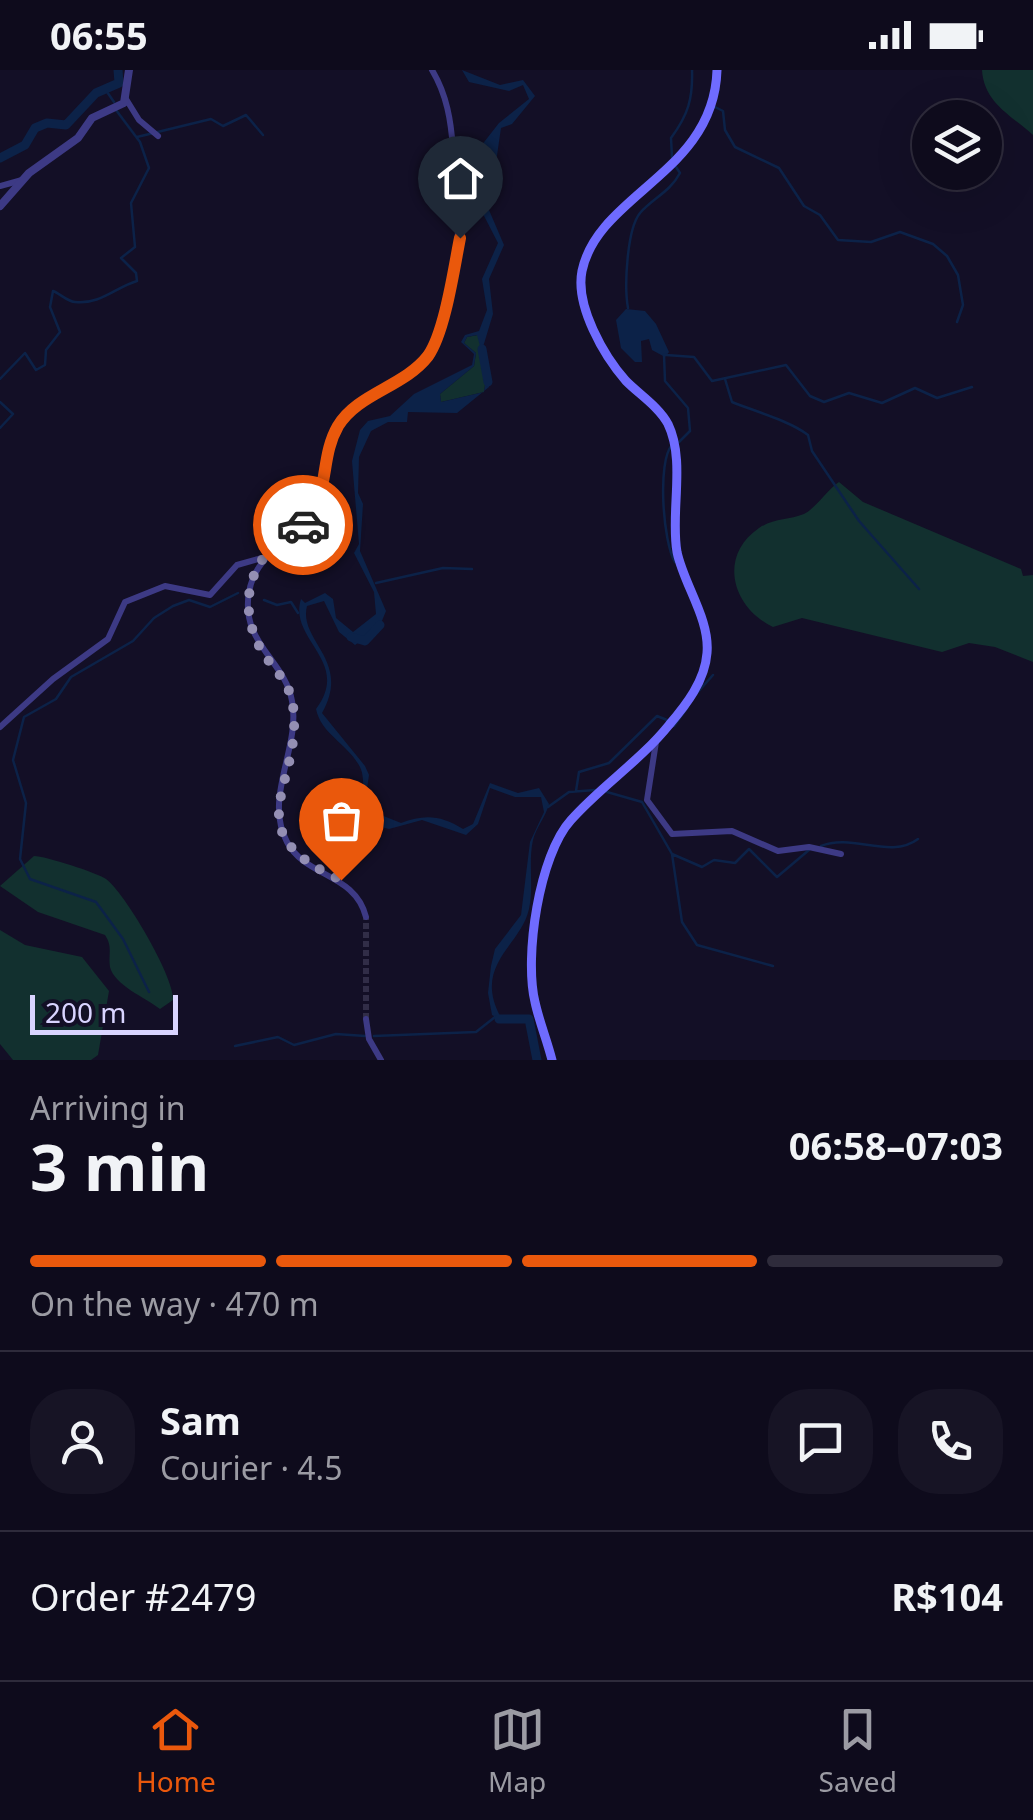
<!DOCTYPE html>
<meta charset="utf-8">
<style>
body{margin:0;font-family:"Noto Sans",sans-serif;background:#171425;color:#f1f3f6;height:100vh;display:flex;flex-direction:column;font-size:38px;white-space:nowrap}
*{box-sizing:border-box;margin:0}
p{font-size:32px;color:#9b9ba3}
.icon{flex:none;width:55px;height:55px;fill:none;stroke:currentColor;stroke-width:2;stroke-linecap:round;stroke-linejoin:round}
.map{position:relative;height:990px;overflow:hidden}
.drawer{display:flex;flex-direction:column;background:#0e0b1c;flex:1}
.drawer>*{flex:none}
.tools{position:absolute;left:912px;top:30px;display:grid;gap:20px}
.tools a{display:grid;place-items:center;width:90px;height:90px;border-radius:50%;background:#0e0b1c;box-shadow:0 10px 40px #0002,0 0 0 2px #2e2b3b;font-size:50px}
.scale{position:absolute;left:30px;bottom:25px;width:148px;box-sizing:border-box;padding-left:10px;border:5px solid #d9d4ff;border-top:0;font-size:28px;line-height:35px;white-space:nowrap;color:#d9d4ff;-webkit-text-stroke:8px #130f26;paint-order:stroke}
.pin{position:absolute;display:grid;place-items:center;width:85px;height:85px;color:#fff;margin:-102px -42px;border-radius:50% 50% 50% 0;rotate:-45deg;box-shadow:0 0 10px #0007}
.pin .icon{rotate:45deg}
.courier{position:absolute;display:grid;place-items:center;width:100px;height:100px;margin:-50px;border:8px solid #ea580c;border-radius:50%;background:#fff;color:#222;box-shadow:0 2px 12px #0007}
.summary em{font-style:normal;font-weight:700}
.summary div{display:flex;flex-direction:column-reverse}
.summary{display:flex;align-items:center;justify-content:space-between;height:170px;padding:0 30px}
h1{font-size:65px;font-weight:700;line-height:75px}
.bar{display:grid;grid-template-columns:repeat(4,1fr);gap:15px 10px;align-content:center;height:120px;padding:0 30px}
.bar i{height:12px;border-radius:8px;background:#2e2b3b}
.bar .on{background:#ea580c}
.bar p{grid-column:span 4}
.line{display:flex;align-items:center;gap:25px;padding:0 30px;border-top:2px solid #2e2b3b}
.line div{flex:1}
.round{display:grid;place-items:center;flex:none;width:105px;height:105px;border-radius:40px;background:#171425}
.status{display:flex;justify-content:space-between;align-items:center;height:70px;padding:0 50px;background:#0e0b1c;direction:ltr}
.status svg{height:28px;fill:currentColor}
.dock{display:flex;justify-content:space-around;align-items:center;height:140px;border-top:2px solid #2e2b3b;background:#0e0b1c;font-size:28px;color:#9b9ba3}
.dock a{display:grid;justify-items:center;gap:5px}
.dock .on{color:#ea580c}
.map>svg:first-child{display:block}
.green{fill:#12302f}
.water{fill:#0c2248;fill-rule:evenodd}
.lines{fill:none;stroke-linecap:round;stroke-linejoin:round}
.stream{stroke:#0c2248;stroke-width:2.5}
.river{stroke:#0c2248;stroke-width:9}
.minor-tunnel{stroke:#312d47;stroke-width:6;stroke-dasharray:6 3;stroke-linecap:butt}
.minor{stroke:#3d3a85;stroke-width:6}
.tertiary{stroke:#3d3a85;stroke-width:8}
.secondary{stroke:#6f6bff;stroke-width:9}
.done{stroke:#948fb3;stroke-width:10;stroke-dasharray:0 18}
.route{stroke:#ea580c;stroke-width:12}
</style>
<div class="status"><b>06:55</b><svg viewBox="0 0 49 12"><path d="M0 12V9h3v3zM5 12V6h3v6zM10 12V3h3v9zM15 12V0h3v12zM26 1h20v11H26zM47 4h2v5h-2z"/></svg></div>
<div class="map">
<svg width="1033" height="990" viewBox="0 0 1033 990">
<rect width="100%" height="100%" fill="#130f26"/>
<path class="green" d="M 982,0 L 1033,0 L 1033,65 C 1011,45 984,33 982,0 Z
M 478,265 L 487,302 L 484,322 L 441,332 L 440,324 L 474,296 L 476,283 L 464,273 L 467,267 Z
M 839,412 L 863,432 L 1021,499 L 1023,506 L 1033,505 L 1033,592 L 995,577 L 969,573 L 942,582 L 802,548 L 773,557 C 733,538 717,487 759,458 C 774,448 789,450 804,444 C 816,438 827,420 839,412 Z
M 34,786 C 45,786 98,803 106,809 C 125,823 175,908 173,930 L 160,939 C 146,928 114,915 110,897 C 108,884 113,877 105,865 L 38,842 L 0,816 Z
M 0,860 L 25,875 L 82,887 L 109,921 L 98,985 L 91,990 L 13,990 L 0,974 Z"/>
<path class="water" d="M 462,0 L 500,15 L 523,10 L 535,26 L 512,54 L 501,58 L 489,140 L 504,175 L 489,209 L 493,244 L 483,277 L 489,317 L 457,343 L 408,342 L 407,352 L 388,352 L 371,361 L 359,387 L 358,423 L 363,434 L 360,481 L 386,541 L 379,558 L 355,575 L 339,562 L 324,531 L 307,536 C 298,571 352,590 322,643 L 365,696 L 369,705 L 366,726 L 381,745 L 401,753 C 424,744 441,745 463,759 L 473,754 L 490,713 L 518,723 L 539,718 L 549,734 C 546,746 536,758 533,770 C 528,793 534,817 529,839 C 521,876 473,894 500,946 L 510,947 L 505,952 L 492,945 L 488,923 L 491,896 L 495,879 L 521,845 L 530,772 L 544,742 L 541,727 L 515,727 L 490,718 L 478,754 L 466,765 L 422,750 L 389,759 L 373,755 C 358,730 367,711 360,697 C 348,674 321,664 316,639 C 352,591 288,570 301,529 L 305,533 L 325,523 L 333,529 L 336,548 L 353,562 L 376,544 L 374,522 L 354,483 L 359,474 L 352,391 L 360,360 L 368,351 L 390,346 L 414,324 L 472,295 L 474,284 L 461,272 L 465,265 L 479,261 L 487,240 L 482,209 L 498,173 L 482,142 L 481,76 L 499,53 L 529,29 L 523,15 L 509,21 L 469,12 ZM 477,265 L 487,302 L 484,322 L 441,332 L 440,324 L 474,296 L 476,283 L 464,273 L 467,267 Z
M 626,239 L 645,241 L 656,254 L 669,282 L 665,287 L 652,280 L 649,269 L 641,271 L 642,292 L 635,292 L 621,278 L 616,250 Z"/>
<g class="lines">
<path class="stream" d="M 105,19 L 114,32
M 713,36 L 723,41 L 725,60 L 735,77 L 779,98 L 804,136 L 820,145 L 838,170 L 871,172 L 900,162 L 933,174 L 947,186 L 958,205 L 963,235 L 957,252
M 137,67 L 211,49 L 223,56 L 246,45 L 263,65
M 672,87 L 671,68 C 688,45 693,29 692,0
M 628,238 C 624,216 627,159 640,143 C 653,128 670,122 680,103 L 674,94
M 664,285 L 665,311 L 688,338 L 690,361 L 679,372
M 666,285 L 694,287 L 712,311 L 786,295 L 810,326 L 824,332 L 849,323 L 882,333 L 915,318 L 937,328 L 972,317
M 0,309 L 25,283 L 36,300 L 45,295 L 46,280 L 60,262 L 50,237 L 53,221 C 59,223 68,232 75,232 C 100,235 116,217 137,211 L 136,203 L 121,188 L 135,177 L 131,133 L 149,98 L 140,72 L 116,40
M 725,309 L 732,332 C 754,341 790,351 808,365 L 812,381 L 859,451 L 919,519
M 0,332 L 13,344 L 0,358
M 672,375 C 657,391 663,473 675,492
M 376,513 L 443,498 L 472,499
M 264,530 L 277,535 L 291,532 L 298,543
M 698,622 L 713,605
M 674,656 L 688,637
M 576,721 L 579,702 L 609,693 L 657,646 L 667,650
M 607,722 L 642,732 L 672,784 L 682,852 L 697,875 L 773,896
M 548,737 L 569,722 L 595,720
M 821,776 C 853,763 890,790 918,769
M 672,784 L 702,797 L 714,790 L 735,793 L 749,779 L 777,807 L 809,780
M 149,922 L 123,869 L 96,832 L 30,809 L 20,789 L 26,733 L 13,690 L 24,647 L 56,629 L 71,607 L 133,571 L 154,548 L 173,536 L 189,530 L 210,537 L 238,523
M 374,966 L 476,962 L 495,947
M 235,976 L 278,967 L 294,975 L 336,964 L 365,966"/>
<path class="river" d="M 0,88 L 25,75 L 35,58 L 47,53 L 66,55 L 96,23 L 119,13 L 118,0
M 482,279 L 488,312
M 351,567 L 365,571 L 380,555
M 499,949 L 529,949 L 537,990"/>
<path class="minor-tunnel" d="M 366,949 L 366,847"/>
<path class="minor" d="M 126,29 L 139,50 L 158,66
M 0,116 L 22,110
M 0,657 L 53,609 L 108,569 L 125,532 L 165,516 L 210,525 L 237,495 L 262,488
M 656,672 L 647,730 L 672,764 L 732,761 L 778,781 L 809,777 L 841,784
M 366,847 C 355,803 306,808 287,772 C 263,727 301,678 292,631 C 285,590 240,573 249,522 C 256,482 293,472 314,442 C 332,415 323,382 339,355 C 358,322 405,316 427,286 C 438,273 440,252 444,236 C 462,168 461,148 453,79 C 451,51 447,25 432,0
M 366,949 L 369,969 L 381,990"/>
<path class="tertiary" d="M 0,136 L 29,103 L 78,68 L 92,48 L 124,33 L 129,0"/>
<path class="secondary" d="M 552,990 C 547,970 539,951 535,932 C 524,887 539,785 571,750 C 601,716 640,691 669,655 C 686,635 705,611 707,583 C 710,549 684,515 677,482 C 670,443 686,391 668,354 C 659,337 640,325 626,311 C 604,286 575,236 582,201 C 598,124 714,103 717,0"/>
</g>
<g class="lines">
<path class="done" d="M 303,455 C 290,467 271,476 262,490 C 241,521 246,561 268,590 C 280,606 290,615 293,636 C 304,717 230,760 341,810"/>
<path class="route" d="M 303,455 C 331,425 319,389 338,356 C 358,323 404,317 428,286 C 445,262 454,198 460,168"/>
</g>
</svg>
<div class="tools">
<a><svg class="icon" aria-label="layers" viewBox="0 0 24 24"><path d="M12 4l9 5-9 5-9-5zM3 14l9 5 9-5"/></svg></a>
</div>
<div class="scale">200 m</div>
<div class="pin" style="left:341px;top:810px;background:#ea580c"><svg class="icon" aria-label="bag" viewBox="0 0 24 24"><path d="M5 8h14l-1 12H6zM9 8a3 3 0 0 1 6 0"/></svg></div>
<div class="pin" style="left:460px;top:168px;background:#1f2937"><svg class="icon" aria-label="home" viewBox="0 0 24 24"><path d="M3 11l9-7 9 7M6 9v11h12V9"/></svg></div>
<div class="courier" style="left:303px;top:455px"><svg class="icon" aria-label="car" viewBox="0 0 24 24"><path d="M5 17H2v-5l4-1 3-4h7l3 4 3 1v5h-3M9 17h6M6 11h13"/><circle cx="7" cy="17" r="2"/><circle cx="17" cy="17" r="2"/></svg></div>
</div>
<section class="drawer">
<div class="summary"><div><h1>3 min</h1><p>Arriving in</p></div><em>06:58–07:03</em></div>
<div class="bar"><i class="on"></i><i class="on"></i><i class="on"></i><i></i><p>On the way · 470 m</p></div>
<div class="line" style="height:180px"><a class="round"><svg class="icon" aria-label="person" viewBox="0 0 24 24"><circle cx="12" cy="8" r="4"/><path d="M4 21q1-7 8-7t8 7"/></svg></a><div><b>Sam</b><p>Courier · 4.5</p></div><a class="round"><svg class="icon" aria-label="chat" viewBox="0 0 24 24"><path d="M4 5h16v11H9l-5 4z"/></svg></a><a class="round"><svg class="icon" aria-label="phone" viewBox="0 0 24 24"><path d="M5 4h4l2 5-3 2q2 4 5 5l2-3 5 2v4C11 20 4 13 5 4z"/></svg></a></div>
<div class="line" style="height:130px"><div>Order #2479</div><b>R$104</b></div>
</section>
<nav class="dock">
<a class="on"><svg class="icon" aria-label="home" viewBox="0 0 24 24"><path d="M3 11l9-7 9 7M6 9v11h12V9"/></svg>Home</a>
<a><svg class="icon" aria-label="map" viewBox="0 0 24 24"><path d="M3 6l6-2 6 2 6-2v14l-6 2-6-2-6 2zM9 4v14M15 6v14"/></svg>Map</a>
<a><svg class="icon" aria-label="saved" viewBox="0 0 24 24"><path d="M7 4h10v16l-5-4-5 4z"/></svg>Saved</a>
</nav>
